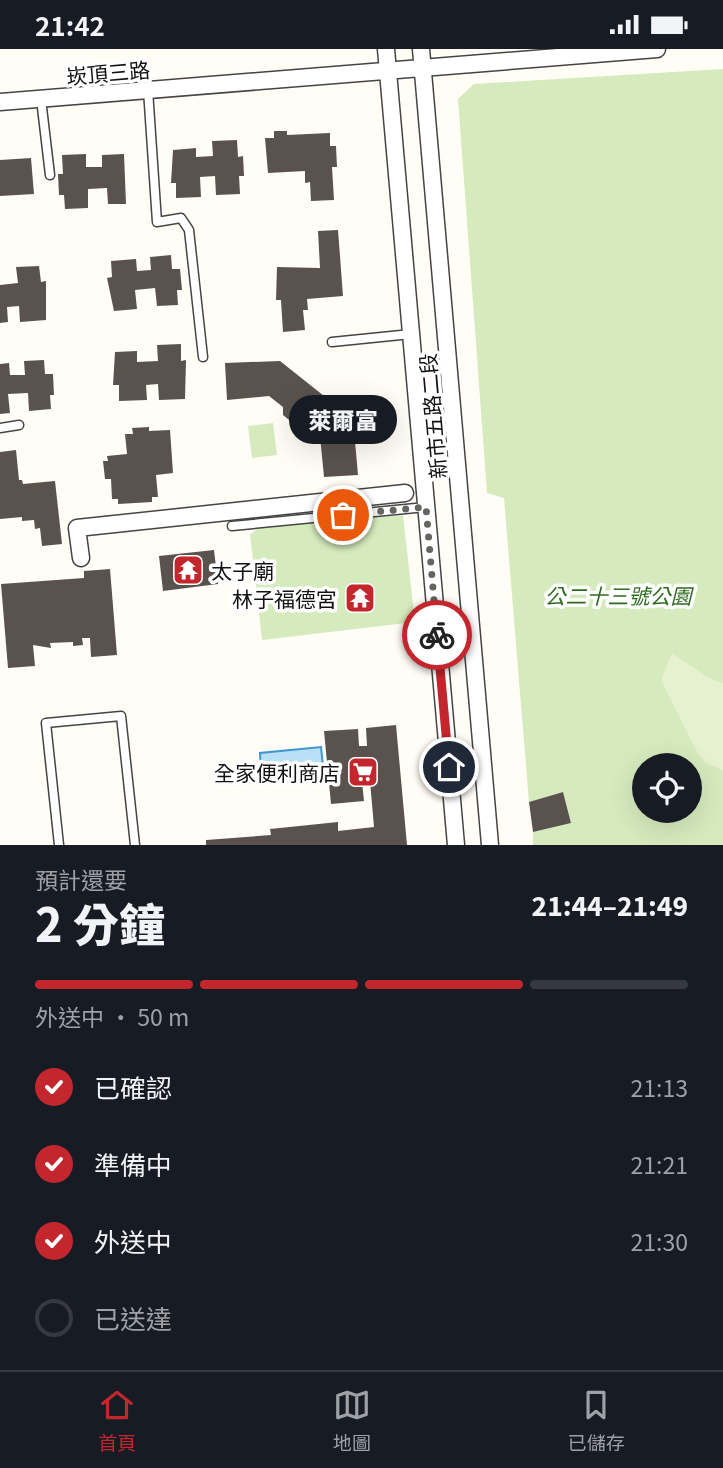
<!DOCTYPE html>
<html lang="zh-TW">
<meta charset="utf-8">
<style>
body{margin:0;font-family:Georgia,"Noto Sans TC",serif;background:#242831;color:#f1f3f6;height:100vh;display:flex;flex-direction:column;font-size:26px;white-space:nowrap}
*{box-sizing:border-box;margin:0}
p{font-size:23px;color:#9ea1a6}
.icon{flex:none;width:38px;height:38px;fill:none;stroke:currentColor;stroke-width:2;stroke-linecap:round;stroke-linejoin:round}
.map{position:relative;height:796px;overflow:hidden}
.details{display:flex;flex-direction:column;background:#171b24;flex:1}
.details>*{flex:none}
.tools{position:absolute;left:632px;top:704px;display:grid;gap:14px}
.tools a{display:grid;place-items:center;width:70px;height:70px;border-radius:50%;background:#171b24;box-shadow:0 7px 28px #0002;font-size:35px}
.pin{position:absolute;display:grid;place-items:center;width:60px;height:60px;color:#fff;margin:-30px;border:4px solid #fff;border-radius:50%;box-shadow:0 2px 7px #0007}
.courier{position:absolute;display:grid;place-items:center;width:70px;height:70px;margin:-35px;border:5px solid #c4262e;border-radius:50%;background:#fff;color:#222;box-shadow:0 2px 9px #0007}
.bubble{position:absolute;height:49px;border-radius:24px;background:#171b24;box-shadow:0 7px 28px #0002;font-size:23px;font-weight:800;line-height:49px;text-align:center}
.summary em{font-style:normal;font-weight:800}
.summary div{display:flex;flex-direction:column-reverse}
.summary{display:flex;align-items:center;justify-content:space-between;height:119px;padding:0 35px}
h1{font-size:46px;font-weight:800;line-height:52px}
.bar{display:grid;grid-template-columns:repeat(4,1fr);gap:10px 7px;align-content:center;height:84px;padding:0 35px}
.bar i{height:9px;border-radius:5px;background:#363941}
.bar .selected{background:#c4262e}
.bar p{grid-column:span 4}
ol{padding:0 35px;list-style:none}
li{display:flex;align-items:center;gap:21px;height:77px}
li p{margin-inline-start:auto}
li .icon{padding:7px;border-radius:50%;background:#c4262e;color:#fff;stroke-width:4}
li:last-child{color:#9ea1a6}
li i{width:38px;height:38px;border:4px solid #363941;border-radius:50%}
.status{display:flex;justify-content:space-between;align-items:center;height:49px;padding:0 35px;background:#171b24;direction:ltr}
.status svg{height:19px;fill:currentColor}
.dock{display:flex;justify-content:space-around;align-items:center;height:98px;border-top:2px solid #363941;background:#171b24;font-size:19px;color:#9ea1a6}
.dock a{display:grid;justify-items:center;gap:4px}
.dock .selected{color:#c4262e}
.map>svg:first-child{display:block}
.green{fill:#d5ebbd;fill-rule:evenodd}
.pitch{fill:#e6f2cf}
.water{fill:#b9e0f7;stroke:#3f96cf;stroke-width:2}
.building{fill:#5a524d}
.lines{fill:none;stroke-linecap:round;stroke-linejoin:round}
.lane-casing{stroke:#444;stroke-width:11}
.street-casing{stroke:#444;stroke-width:19}
.lane{stroke:#fff;stroke-width:8}
.street{stroke:#fff;stroke-width:16}
.done{stroke:#646461;stroke-width:7;stroke-dasharray:0 12.6}
.route{stroke:#c4262e;stroke-width:9}
.labels{text-anchor:middle;dominant-baseline:central;stroke-width:7;stroke-linejoin:round;paint-order:stroke}
.street-label{font-size:21px;fill:#111;stroke:#fff}
.poi-label{font-size:21px;fill:#111;stroke:#fff;text-anchor:end}
.park-label{font-size:21px;font-style:italic;fill:#2f6b1f;stroke:#fff}
</style>
<div class="status"><b>21:42</b><svg viewBox="0 0 49 12"><path d="M0 12V9h3v3zM5 12V6h3v6zM10 12V3h3v9zM15 12V0h3v12zM26 1h20v11H26zM47 4h2v5h-2z"/></svg></div>
<div class="map">
<svg width="723" height="796" viewBox="0 0 723 796">
<rect width="100%" height="100%" fill="#fffdf5"/>
<path class="green" d="M 723,20 L 723,796 L 533,796 L 533,783 L 571,774 L 563,743 L 529,753 L 504,449 L 487,444 L 458,50 L 474,35 ZM 644,716 L 690,716 L 690,761 L 644,761 Z
M 273,374 L 277,406 L 252,409 L 248,377 Z
M 403,466 L 415,573 L 262,591 L 250,485 L 259,479 Z"/>
<path class="pitch" d="M 672,604 L 707,628 L 723,634 L 723,721 L 706,714 L 697,703 L 661,631 Z"/>
<path class="water" d="M 321,698 L 323,717 L 261,723 L 260,704 Z"/>
<path class="building" d="M 274,82 L 287,82 L 287,86 L 330,84 L 330,97 L 336,97 L 337,118 L 332,118 L 334,151 L 311,152 L 310,133 L 305,134 L 305,122 L 268,124 L 265,89 L 274,89 Z
M 237,91 L 238,108 L 243,107 L 244,127 L 239,127 L 240,145 L 216,146 L 215,127 L 200,128 L 201,148 L 176,149 L 176,134 L 171,134 L 173,101 L 196,99 L 196,108 L 213,107 L 212,92 Z
M 86,105 L 86,118 L 102,118 L 102,106 L 124,105 L 126,155 L 108,155 L 107,139 L 88,140 L 88,159 L 65,160 L 64,146 L 59,146 L 58,125 L 63,125 L 62,106 Z
M 31,109 L 34,145 L 0,147 L 0,111 Z
M 338,181 L 343,247 L 307,250 L 308,261 L 303,261 L 305,281 L 283,283 L 281,251 L 276,251 L 277,218 L 320,219 L 318,182 Z
M 171,206 L 172,220 L 180,220 L 182,241 L 177,241 L 178,256 L 157,257 L 155,239 L 135,241 L 137,260 L 114,262 L 107,229 L 112,228 L 111,212 L 136,210 L 137,222 L 151,221 L 150,208 Z
M 39,217 L 41,233 L 46,232 L 46,271 L 20,273 L 19,257 L 7,258 L 8,273 L 0,274 L 0,236 L 18,234 L 16,218 Z
M 181,295 L 181,312 L 186,311 L 185,350 L 159,351 L 158,335 L 146,336 L 147,351 L 119,352 L 119,336 L 113,336 L 115,303 L 137,302 L 137,313 L 158,312 L 157,296 Z
M 44,311 L 45,325 L 53,325 L 54,346 L 50,346 L 51,360 L 29,362 L 28,344 L 8,345 L 10,364 L 0,365 L 0,315 L 9,314 L 10,326 L 25,326 L 24,312 Z
M 280,312 L 353,370 L 358,426 L 324,428 L 320,387 L 308,378 L 299,379 L 283,366 L 283,358 L 269,347 L 227,351 L 225,314 Z
M 149,378 L 149,382 L 170,381 L 173,424 L 156,426 L 158,448 L 152,448 L 152,453 L 118,455 L 118,450 L 112,450 L 111,430 L 105,430 L 103,412 L 108,412 L 107,407 L 127,405 L 125,385 L 133,385 L 132,379 Z
M 16,401 L 19,431 L 22,431 L 23,435 L 55,432 L 62,495 L 42,497 L 40,479 L 35,480 L 34,471 L 22,472 L 22,468 L 0,470 L 0,403 Z
M 214,501 L 218,535 L 163,542 L 159,507 Z
M 110,520 L 117,606 L 91,608 L 90,589 L 82,589 L 83,596 L 73,597 L 73,593 L 50,594 L 51,599 L 33,596 L 35,617 L 8,619 L 1,535 L 84,529 L 84,522 Z
M 354,542 L 368,546 L 365,557 L 351,553 Z
M 396,676 L 407,796 L 206,796 L 206,791 L 271,786 L 270,780 L 338,773 L 338,782 L 374,778 L 370,732 L 362,733 L 364,752 L 331,755 L 324,682 L 358,680 L 359,697 L 367,697 L 366,679 Z
M 563,743 L 571,774 L 533,783 L 529,753 Z"/>
<g class="lines">
<g class="lane-casing">
<path id="lane" d="M 148,41 L 157,173 L 181,169 L 189,181 L 203,308
M 41,50 L 50,126
M 332,293 L 411,285
M 0,379 L 19,376
M 232,477 L 426,458
M 59,796 L 46,674 L 121,667 L 135,796"/>
</g>
<g class="street-casing">
<path id="street" d="M 386,0 L 456,796
M 421,0 L 490,796
M 0,53 L 657,0
M 81,509 L 77,479 L 405,444"/>
</g>
<use href="#lane" class="lane"/>
<use href="#street" class="street"/>
</g>
<g class="lines">
<path class="done" d="M 343,466 L 426,458 L 437,586"/>
<path class="route" d="M 437,586 L 449,718"/>
</g>
<defs>
<g id="temple-square" transform="scale(1.575)"><rect x="-9" y="-9" width="18" height="18" rx="4" fill="#c4262e" stroke="#fff"/><path d="M0-6L5-2H3V0L6.5 2.5H4V6H1.5V3h-3V6H-4V2.5H-6.5L-3 0V-2H-5Z" fill="#fff"/></g>
<g id="supermarket-square" transform="scale(1.575)"><rect x="-9" y="-9" width="18" height="18" rx="4" fill="#c4262e" stroke="#fff"/><path d="M-6-5.5h2.5l.6 2H6L4.5 2H-2.5L-4.4-4H-6ZM-1.5 3.2a1.3 1.3 0 1 0 .1 0ZM3 3.2a1.3 1.3 0 1 0 .1 0Z" fill="#fff"/></g>
</defs>
<g fill-rule="evenodd">
<use href="#temple-square" x="188" y="521"/>
<use href="#temple-square" x="360" y="549"/>
<use href="#supermarket-square" x="363" y="723"/>
</g>
<g class="labels">
<g class="street-label">
<text transform="translate(108 23) rotate(-5)">崁頂三路</text>
<text transform="translate(432 367) rotate(-95)">新市五路二段</text>
</g>
<g class="poi-label">
<text x="211" y="521" text-anchor="start">太子廟</text>
<text x="337" y="549">林子福德宮</text>
<text x="340" y="723">全家便利商店</text>
</g>
<g class="park-label">
<text x="618" y="546">公二十三號公園</text>
</g>
</g>
</svg>
<div class="tools">
<a><svg class="icon" aria-label="locate" viewBox="0 0 24 24"><circle cx="12" cy="12" r="6"/><path d="M12 2v4M12 18v4M2 12h4M18 12h4"/></svg></a>
</div>
<div class="pin" style="left:343px;top:466px;background:#ea580c"><svg class="icon" aria-label="bag" viewBox="0 0 24 24"><path d="M5 8h14l-1 12H6zM9 8a3 3 0 0 1 6 0"/></svg></div>
<div class="pin" style="left:449px;top:718px;background:#1f2937"><svg class="icon" aria-label="home" viewBox="0 0 24 24"><path d="M3 11l9-7 9 7M6 9v11h12V9"/></svg></div>
<div class="courier" style="left:437px;top:586px"><svg class="icon" aria-label="bike" viewBox="0 0 24 24"><circle cx="6" cy="16" r="4"/><circle cx="18" cy="16" r="4"/><path d="M6 16l4-8h5l3 8M10 8l3 8H6M13 5h3"/></svg></div>
<div class="bubble" style="left:289px;top:346px;width:108px">萊爾富</div>
</div>
<section class="details">
<div class="summary"><div><h1>2 分鐘</h1><p>預計還要</p></div><em>21:44–21:49</em></div>
<div class="bar"><i class="selected"></i><i class="selected"></i><i class="selected"></i><i></i><p>外送中 · 50 m</p></div>
<ol>
<li><svg class="icon" aria-label="check" viewBox="0 0 24 24"><path d="M5 12l5 5 9-10"/></svg>已確認<p>21:13</p></li>
<li><svg class="icon" aria-label="check" viewBox="0 0 24 24"><path d="M5 12l5 5 9-10"/></svg>準備中<p>21:21</p></li>
<li><svg class="icon" aria-label="check" viewBox="0 0 24 24"><path d="M5 12l5 5 9-10"/></svg>外送中<p>21:30</p></li>
<li><i></i>已送達</li>
</ol>
</section>
<nav class="dock">
<a class="selected"><svg class="icon" aria-label="home" viewBox="0 0 24 24"><path d="M3 11l9-7 9 7M6 9v11h12V9"/></svg>首頁</a>
<a><svg class="icon" aria-label="map" viewBox="0 0 24 24"><path d="M3 6l6-2 6 2 6-2v14l-6 2-6-2-6 2zM9 4v14M15 6v14"/></svg>地圖</a>
<a><svg class="icon" aria-label="saved" viewBox="0 0 24 24"><path d="M7 4h10v16l-5-4-5 4z"/></svg>已儲存</a>
</nav>
